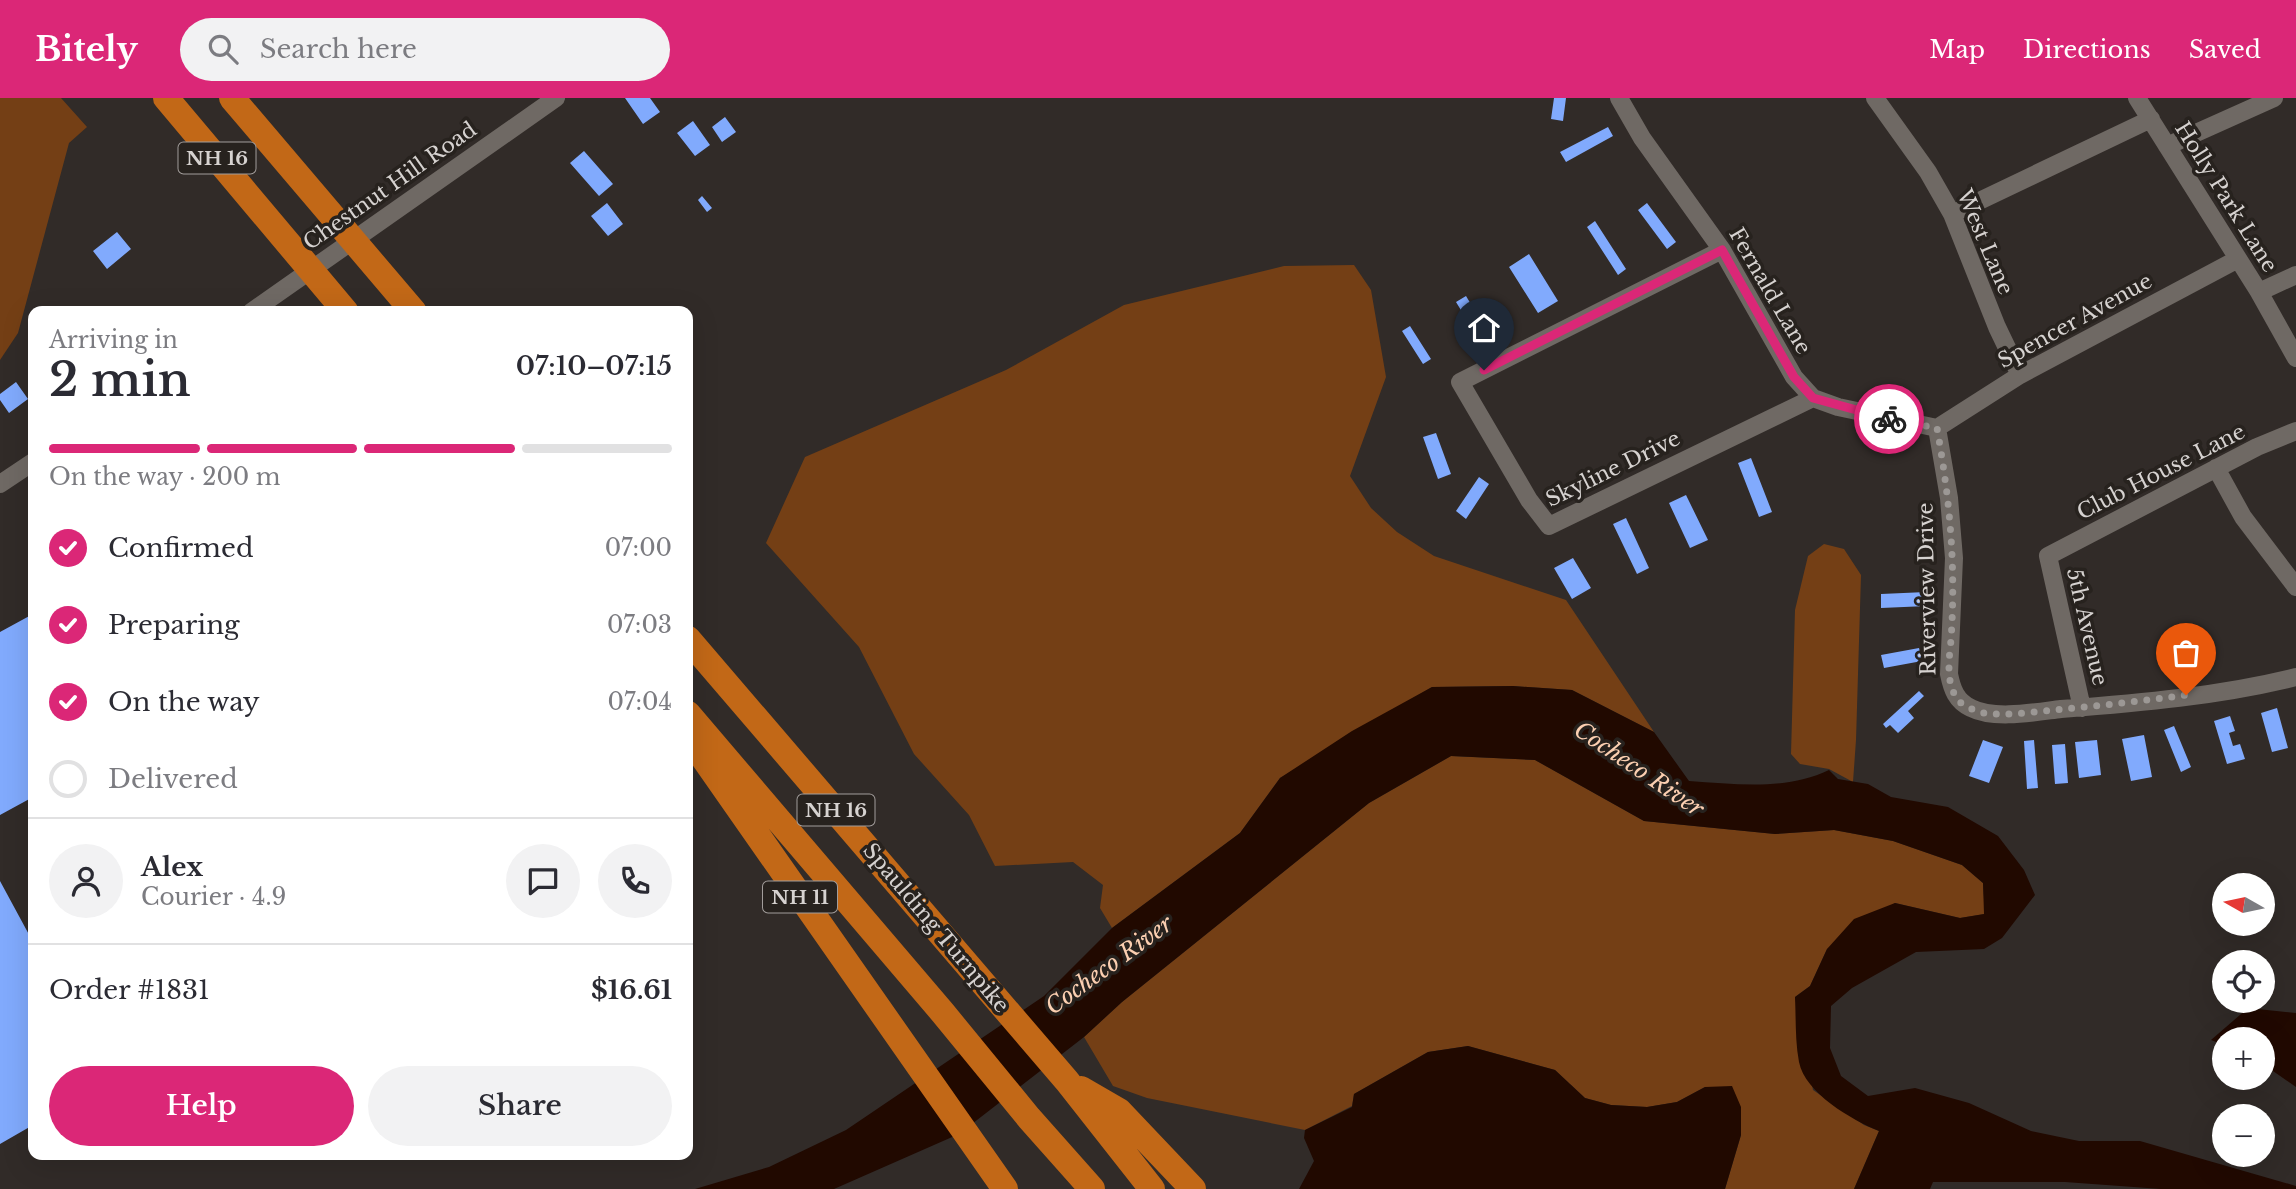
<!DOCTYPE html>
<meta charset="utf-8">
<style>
body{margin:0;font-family:"Libre Baskerville",serif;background:#f2f2f3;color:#2b2b33;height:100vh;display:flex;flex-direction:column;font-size:26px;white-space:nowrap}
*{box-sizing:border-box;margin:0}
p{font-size:23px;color:#7c7c81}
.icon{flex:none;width:38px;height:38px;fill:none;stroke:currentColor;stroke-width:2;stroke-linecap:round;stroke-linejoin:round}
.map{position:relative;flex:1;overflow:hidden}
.panel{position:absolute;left:28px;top:208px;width:665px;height:854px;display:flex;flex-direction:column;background:#fff;border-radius:14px;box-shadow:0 7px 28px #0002}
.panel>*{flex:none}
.needle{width:46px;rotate:279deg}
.controls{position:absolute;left:2212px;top:775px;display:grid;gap:14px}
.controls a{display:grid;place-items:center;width:63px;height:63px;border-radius:50%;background:#fff;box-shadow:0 7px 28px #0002;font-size:35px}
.pin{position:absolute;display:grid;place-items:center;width:60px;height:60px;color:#fff;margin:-72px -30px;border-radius:50% 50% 50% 0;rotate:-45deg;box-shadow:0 0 7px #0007}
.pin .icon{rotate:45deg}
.courier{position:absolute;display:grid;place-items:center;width:70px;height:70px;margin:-35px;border:5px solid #db2777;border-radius:50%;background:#fff;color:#222;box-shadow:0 2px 9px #0007}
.head em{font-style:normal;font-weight:600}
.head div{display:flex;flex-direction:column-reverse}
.head{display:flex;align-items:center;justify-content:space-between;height:119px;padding:0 21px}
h1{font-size:46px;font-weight:600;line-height:52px}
.bar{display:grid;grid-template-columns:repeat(4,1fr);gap:10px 7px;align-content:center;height:84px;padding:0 21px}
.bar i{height:9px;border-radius:5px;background:#e1e1e2}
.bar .on{background:#db2777}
.bar p{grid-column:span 4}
.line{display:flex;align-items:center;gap:18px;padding:0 21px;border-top:2px solid #e1e1e2}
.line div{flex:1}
.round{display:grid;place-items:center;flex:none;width:74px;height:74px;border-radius:37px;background:#f2f2f3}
ol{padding:0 21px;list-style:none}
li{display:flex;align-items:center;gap:21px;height:77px}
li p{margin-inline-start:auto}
li .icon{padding:7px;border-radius:50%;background:#db2777;color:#fff;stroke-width:4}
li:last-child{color:#7c7c81}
li i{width:38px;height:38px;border:4px solid #e1e1e2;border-radius:50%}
.action{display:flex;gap:14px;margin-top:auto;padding:14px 21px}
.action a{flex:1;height:80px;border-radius:42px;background:#db2777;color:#fff;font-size:28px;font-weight:600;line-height:80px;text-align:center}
.action a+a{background:#f2f2f3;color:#2b2b33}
header{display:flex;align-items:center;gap:42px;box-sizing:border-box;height:98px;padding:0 35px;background:#db2777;color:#fff}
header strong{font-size:33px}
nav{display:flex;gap:38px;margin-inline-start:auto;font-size:24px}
.search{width:490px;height:63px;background:#f2f2f3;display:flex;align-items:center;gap:18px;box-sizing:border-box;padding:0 24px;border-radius:38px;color:#7c7c81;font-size:26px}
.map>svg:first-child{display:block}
.green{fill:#743f15}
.water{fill:#210900}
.building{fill:#81aafd}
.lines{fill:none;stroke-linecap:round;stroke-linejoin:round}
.minor{stroke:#6f6964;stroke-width:18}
.highway{stroke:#c26817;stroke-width:26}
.done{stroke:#9c9895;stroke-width:7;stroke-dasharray:0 12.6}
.route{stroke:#db2777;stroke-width:9}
.labels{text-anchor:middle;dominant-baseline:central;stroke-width:7;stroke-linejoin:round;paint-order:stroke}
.shield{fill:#27221e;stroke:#a29d9b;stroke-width:2}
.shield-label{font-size:19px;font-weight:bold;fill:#d6d2d0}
.street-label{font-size:21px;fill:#d6d2d0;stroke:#27221e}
.water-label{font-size:23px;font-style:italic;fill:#fbcfb1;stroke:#27221e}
</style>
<header>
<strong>Bitely</strong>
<div class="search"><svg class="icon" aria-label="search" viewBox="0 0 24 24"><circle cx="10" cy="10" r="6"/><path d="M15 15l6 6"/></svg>Search here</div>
<nav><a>Map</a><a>Directions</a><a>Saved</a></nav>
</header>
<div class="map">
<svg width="2296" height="1091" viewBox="0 0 2296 1091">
<rect width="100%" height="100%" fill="#312b28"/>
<path class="green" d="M 0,0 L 61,0 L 87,29 L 69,45 L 18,235 L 0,262 Z
M 1354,167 L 1371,192 L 1386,279 L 1350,378 L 1371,410 L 1397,434 L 1434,458 L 1566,502 L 1654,634 L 1572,592 L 1513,588 L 1432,589 L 1280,680 L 1240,735 L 1112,830 L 1100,810 L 1103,787 L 1073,764 L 995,768 L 969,717 L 914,656 L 859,549 L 766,445 L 805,359 L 1006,272 L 1124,207 L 1284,168 Z
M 1824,446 L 1844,451 L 1861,477 L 1856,642 L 1853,684 L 1829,671 L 1800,666 L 1791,656 L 1795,512 L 1808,458 Z
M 1451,658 L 1535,662 L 1644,723 L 1775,736 L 1834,732 L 1893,743 L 1962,767 L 1983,785 L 1985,816 L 1960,820 L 1895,805 L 1827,851 L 1810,888 L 1795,899 L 1813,992 L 1864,1027 L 1879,1033 L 1854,1091 L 1725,1091 L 1741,1037 L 1705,989 L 1677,1004 L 1647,1009 L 1611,1007 L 1585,1000 L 1555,972 L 1468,948 L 1428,954 L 1354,996 L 1352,1008 L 1305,1032 L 1147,1000 L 1113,988 L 1084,939 L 1122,904 L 1369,705 Z"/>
<path class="water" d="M 1513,588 L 1572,592 L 1654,634 L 1689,683 C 1737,686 1785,693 1829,672 L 1838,681 L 1868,686 L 1891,699 L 1948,709 L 1998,738 L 2024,772 L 2035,797 L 2002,840 L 1984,851 L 1916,854 L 1852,890 L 1831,908 L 1830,950 L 1841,978 L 1868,998 L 1915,990 L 1969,1005 L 2031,1033 L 2079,1043 L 2140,1043 L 2296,1088 L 2296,1091 L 2161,1091 L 2065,1084 L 1933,1084 L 1930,1091 L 1854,1091 L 1879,1033 C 1852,1022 1805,995 1799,964 C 1795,943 1796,920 1795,899 L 1810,888 L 1827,851 L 1854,821 L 1895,805 L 1960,820 L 1984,816 L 1983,785 L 1962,767 L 1893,743 L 1834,732 L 1775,736 L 1644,723 L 1535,662 L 1451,658 L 1369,705 L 1122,904 L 1084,939 L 959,1036 L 834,1091 L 695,1091 L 769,1069 L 846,1032 L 1044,898 L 1112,830 L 1240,735 L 1280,680 L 1352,633 L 1432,589 Z
M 2248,910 L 2296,915 L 2296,989 L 2263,966 L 2263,942 L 2224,942 L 2224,947 L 2211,942 Z
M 1468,948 L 1555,972 L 1585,1000 L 1611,1007 L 1647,1009 L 1677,1004 L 1705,989 L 1732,988 L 1741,1009 L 1741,1037 L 1725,1091 L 1299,1091 L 1314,1063 L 1304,1040 L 1305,1032 L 1352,1009 L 1354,996 L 1428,954 Z"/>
<path class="building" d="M 625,0 L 650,0 L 660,14 L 643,26 Z
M 1554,0 L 1566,0 L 1563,23 L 1551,21 Z
M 725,19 L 736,34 L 722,44 L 712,29 Z
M 693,23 L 710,47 L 695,58 L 677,35 Z
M 1608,29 L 1613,38 L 1566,64 L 1560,54 Z
M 584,53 L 613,86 L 599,98 L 570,65 Z
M 702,98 L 712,110 L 707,114 L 698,102 Z
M 607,105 L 623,126 L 608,138 L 591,118 Z
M 1647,105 L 1676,144 L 1667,151 L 1638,112 Z
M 1595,123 L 1626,171 L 1618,177 L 1587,129 Z
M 117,134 L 131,151 L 107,171 L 93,153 Z
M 1529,156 L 1558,203 L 1538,215 L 1509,169 Z
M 1466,198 L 1489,236 L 1479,242 L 1456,204 Z
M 1410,228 L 1431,261 L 1423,266 L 1402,233 Z
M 16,284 L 28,301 L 9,315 L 0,302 L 0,296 Z
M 1436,335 L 1451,376 L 1438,381 L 1423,339 Z
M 1751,360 L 1772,414 L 1759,419 L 1738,365 Z
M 1479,379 L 1489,386 L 1466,421 L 1456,413 Z
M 1686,397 L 1708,442 L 1690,450 L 1669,405 Z
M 1626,420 L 1649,470 L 1637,476 L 1613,426 Z
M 1573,460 L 1591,490 L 1572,501 L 1554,470 Z
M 1926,494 L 1927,508 L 1881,510 L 1881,496 Z
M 33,516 L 33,699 L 0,717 L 0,534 Z
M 1919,550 L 1922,563 L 1884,570 L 1881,557 Z
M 1919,593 L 1924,598 L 1908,613 L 1914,620 L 1898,635 L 1890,627 L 1886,630 L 1883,626 Z
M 2277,610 L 2288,650 L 2272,654 L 2261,615 Z
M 2230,618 L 2235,633 L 2229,635 L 2233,648 L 2240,646 L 2245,661 L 2227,666 L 2214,623 Z
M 2174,628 L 2191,669 L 2181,674 L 2164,632 Z
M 2144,637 L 2152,679 L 2131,683 L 2122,641 Z
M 1983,642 L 2003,649 L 1989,685 L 1969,678 Z
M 2034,642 L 2038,690 L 2027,691 L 2024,643 Z
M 2097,642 L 2101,677 L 2079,680 L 2075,644 Z
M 2065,646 L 2068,685 L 2055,686 L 2052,647 Z
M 0,783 L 33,844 L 33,1027 L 0,1046 Z"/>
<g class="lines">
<path class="minor" d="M 1619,0 L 1642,40 L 1722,152 L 1794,279 L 1813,300 L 1838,309 L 1937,330
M 1875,0 L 1928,74 L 1952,116 L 1997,229 L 2020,277
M 2137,0 L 2259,194 L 2296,260
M 2167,48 L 2274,0
M 1952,116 L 2151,21
M 1722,152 L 1460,284 L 1529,402 L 1549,428 L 1813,300
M 2259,194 L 2296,177
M 251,214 L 556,0
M 1937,330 L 1949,400 L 1954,460 L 1949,576 C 1952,591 1956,603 1971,610 C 1994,622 2036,614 2061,611 C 2139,605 2220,598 2296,579
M 1937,330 L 2020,277 L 2238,161
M 2216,370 L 2243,419 L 2296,489
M 0,386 L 33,364
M 2082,610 L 2048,458 L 2257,349 L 2296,333"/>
<path class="highway" d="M 166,0 L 346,214
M 232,0 L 414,214
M 688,541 L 1067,983 L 1152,1091
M 688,616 L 943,915 L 1029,1020 L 1092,1091
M 693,645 L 1005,1091
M 1081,991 L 1119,1013 L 1193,1091"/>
</g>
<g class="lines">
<path class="done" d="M 1889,321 L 1937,330 C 1950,403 1956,468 1951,542 C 1949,562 1945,588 1960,604 C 1966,609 1976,613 1984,615 C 2007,618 2031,614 2054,612 C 2098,608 2142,603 2186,597"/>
<path class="route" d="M 1484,272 L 1722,152 L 1794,279 L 1813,300 L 1889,321"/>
</g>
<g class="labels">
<g class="shield">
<rect x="178.5" y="44.5" width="77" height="31" rx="5"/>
<rect x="797.5" y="696.5" width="77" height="31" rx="5"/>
<rect x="763" y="783.5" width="74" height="31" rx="5"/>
</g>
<g class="shield-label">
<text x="217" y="60">NH 16</text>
<text x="836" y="712">NH 16</text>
<text x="800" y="799">NH 11</text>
</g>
<g class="street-label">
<text transform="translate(390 88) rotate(-35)">Chestnut Hill Road</text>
<text transform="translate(2226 99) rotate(58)">Holly Park Lane</text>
<text transform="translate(1985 144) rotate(67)">West Lane</text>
<text transform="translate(1770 193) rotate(60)">Fernald Lane</text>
<text transform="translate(2075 223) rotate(-29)">Spencer Avenue</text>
<text transform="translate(1613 371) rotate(-26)">Skyline Drive</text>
<text transform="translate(2161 374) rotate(-27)">Club House Lane</text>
<text transform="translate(1927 491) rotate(-91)">Riverview Drive</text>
<text transform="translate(2087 529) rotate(77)">5th Avenue</text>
<text transform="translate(936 830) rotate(50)">Spaulding Turnpike</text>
</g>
<g class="water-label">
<text transform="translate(1639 671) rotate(34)">Cocheco River</text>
<text transform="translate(1109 867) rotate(-36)">Cocheco River</text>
</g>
</g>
</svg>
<div class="controls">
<a><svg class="needle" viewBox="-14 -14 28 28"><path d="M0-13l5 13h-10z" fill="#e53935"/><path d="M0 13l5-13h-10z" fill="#7c7c81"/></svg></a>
<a><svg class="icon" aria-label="locate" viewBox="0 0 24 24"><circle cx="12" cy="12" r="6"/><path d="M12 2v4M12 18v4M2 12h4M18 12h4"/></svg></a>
<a>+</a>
<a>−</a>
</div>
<div class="pin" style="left:2186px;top:597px;background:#ea580c"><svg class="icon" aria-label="bag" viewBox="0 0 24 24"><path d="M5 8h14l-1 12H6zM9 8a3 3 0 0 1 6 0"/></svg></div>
<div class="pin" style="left:1484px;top:272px;background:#1f2937"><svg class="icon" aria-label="home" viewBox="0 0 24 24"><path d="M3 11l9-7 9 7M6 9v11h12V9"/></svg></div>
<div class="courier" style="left:1889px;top:321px"><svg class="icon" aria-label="bike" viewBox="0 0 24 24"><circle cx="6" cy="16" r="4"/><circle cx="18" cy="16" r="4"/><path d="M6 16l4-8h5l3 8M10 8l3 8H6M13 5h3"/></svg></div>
<section class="panel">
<div class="head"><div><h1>2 min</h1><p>Arriving in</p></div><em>07:10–07:15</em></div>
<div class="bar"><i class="on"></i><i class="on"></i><i class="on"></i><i></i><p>On the way · 200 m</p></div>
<ol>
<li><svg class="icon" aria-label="check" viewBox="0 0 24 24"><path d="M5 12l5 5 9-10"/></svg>Confirmed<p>07:00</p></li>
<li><svg class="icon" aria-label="check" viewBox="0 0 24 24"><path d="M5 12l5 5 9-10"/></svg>Preparing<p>07:03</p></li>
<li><svg class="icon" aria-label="check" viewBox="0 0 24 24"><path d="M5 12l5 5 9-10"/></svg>On the way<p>07:04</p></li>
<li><i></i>Delivered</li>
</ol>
<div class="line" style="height:126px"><a class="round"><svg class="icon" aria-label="person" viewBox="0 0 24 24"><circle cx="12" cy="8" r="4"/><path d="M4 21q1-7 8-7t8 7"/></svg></a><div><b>Alex</b><p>Courier · 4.9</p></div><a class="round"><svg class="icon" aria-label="chat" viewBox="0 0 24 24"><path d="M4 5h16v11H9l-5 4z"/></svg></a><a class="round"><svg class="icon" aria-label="phone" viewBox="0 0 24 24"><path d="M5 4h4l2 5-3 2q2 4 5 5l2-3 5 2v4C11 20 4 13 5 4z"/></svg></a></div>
<div class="line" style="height:91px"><div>Order #1831</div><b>$16.61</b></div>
<div class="action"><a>Help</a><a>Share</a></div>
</section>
</div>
